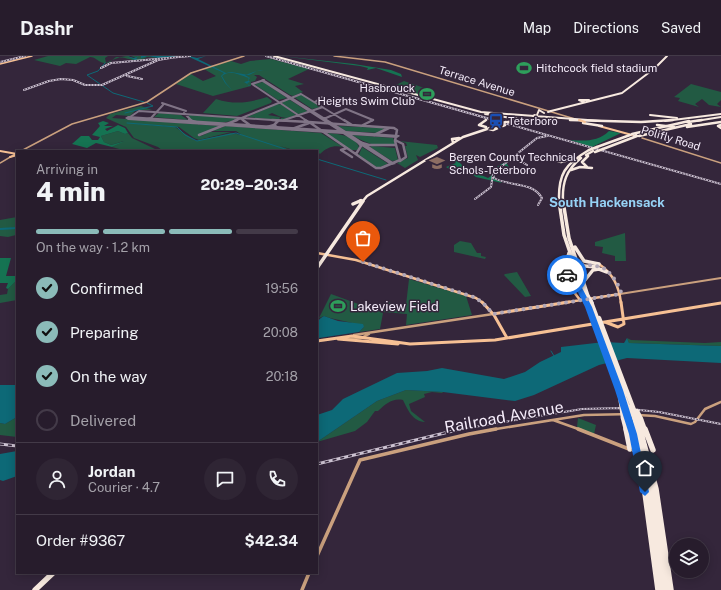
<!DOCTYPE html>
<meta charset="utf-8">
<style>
body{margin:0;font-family:"Public Sans",sans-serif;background:#2f2534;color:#f1f3f6;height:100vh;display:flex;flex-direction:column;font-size:15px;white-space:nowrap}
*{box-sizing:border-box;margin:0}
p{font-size:13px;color:#a4a1a9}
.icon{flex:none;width:22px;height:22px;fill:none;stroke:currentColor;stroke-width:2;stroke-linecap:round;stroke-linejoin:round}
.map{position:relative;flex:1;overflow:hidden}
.panel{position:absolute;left:16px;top:94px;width:302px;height:424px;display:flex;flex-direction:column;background:#271c2c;border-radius:0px;box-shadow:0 2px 10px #0003,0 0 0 1px #433a48}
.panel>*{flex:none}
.tools{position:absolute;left:669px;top:482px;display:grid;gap:8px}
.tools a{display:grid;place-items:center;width:40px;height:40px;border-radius:50%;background:#271c2c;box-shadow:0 2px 10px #0003,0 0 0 1px #433a48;font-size:20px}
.pin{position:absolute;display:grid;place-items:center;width:34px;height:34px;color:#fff;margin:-41px -17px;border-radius:50% 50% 50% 0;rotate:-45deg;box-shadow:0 0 4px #0007}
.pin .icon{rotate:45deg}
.courier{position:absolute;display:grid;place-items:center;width:40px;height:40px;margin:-20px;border:3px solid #1a73e8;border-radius:50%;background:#fff;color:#222;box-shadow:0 1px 5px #0007}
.overview em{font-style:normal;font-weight:800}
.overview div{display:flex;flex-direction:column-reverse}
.overview{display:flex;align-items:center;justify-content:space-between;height:68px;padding:0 20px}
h1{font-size:26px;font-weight:800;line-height:30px}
.bar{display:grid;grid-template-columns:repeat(4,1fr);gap:6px 4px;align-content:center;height:48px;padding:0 20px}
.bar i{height:5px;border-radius:3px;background:#433a48}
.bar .selected{background:#8bbbb9}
.bar p{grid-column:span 4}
.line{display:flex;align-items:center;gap:10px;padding:0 20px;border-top:1px solid #433a48}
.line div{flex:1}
.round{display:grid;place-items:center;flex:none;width:42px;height:42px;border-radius:21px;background:#2f2534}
ol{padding:0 20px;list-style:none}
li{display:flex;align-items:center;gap:12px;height:44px}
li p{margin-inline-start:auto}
li .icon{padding:4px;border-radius:50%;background:#8bbbb9;color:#111;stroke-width:4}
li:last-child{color:#a4a1a9}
li i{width:22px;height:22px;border:2px solid #433a48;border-radius:50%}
header{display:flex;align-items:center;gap:24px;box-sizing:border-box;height:56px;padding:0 20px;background:#271c2c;border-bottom:1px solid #433a48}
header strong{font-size:19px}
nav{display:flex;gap:22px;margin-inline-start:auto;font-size:14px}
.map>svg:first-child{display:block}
.green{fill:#225a43}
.forest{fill:#157352}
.water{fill:#0d6977}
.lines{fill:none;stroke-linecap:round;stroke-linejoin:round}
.stream{stroke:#0d6977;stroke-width:1}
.river{stroke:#0d6977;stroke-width:2}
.taxiway-far1{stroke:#807486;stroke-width:2}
.taxiway{stroke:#807486;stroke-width:2.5}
.runway{fill:#807486;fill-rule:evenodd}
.secondary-far3{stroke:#caa07e;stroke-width:1.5}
.secondary-far2{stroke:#caa07e;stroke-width:2}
.secondary-far1{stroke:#caa07e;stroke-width:2.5}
.secondary{stroke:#caa07e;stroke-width:3.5}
.primary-far3{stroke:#f6c094;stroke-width:1.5}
.primary-far2{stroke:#f6c094;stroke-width:2}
.primary-far1{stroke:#f6c094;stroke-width:2.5}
.primary{stroke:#f6c094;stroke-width:3}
.highway-far4{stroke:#f7e9df;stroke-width:2}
.highway-far3{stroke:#f7e9df;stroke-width:2.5}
.highway-far2{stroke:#f7e9df;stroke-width:3.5}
.highway-far1{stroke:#f7e9df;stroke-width:4.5}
.highway{stroke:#f7e9df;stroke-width:5.5}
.rail-far1-casing{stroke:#ccc2d1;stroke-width:2}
.rail-casing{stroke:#ccc2d1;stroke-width:3}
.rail-far1{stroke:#34263b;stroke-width:1;stroke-dasharray:1.5;stroke-linecap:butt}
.rail{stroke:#34263b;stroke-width:1.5;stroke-dasharray:4;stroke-linecap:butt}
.secondary-bridge{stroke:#caa07e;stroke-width:3.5}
.primary-bridge-far1{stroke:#f6c094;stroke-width:1.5}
.primary-bridge{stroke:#f6c094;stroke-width:2}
.highway-bridge-far3{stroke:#f7e9df;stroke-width:2}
.highway-bridge-far2{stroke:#f7e9df;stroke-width:2.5}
.highway-bridge-far1{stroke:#f7e9df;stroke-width:3.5}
.highway-bridge{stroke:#f7e9df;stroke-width:4.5}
.route{fill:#1a73e8}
.done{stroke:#b1a7b7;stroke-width:4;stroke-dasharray:0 7.2}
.labels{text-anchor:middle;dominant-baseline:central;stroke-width:3;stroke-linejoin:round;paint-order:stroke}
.far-poi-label{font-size:11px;fill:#f5ecfa;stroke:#34263b;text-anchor:start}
.far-street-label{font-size:11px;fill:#f5ecfa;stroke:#34263b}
.far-quarter-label{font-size:13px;font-weight:bold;fill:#96d2f6;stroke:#34263b}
.poi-label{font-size:13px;fill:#f5ecfa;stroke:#34263b;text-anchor:start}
.near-street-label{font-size:16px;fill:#f5ecfa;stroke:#34263b}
</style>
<header>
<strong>Dashr</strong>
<nav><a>Map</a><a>Directions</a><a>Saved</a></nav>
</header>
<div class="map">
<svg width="721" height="534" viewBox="0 0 721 534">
<rect width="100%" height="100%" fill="#34263b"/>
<path class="green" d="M 48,0 L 108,0 L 105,2 L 106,7 C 112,4 121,0 128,0 C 132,2 133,3 138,3 L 131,0 L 141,0 L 142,2 L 139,2 L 148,0 L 158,2 L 174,1 L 157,2 L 147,1 C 137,9 126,0 116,1 C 112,4 110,8 104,7 C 98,6 96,1 90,1 L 76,8 L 66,7 L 60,10 L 34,4 Z
M 271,3 L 309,13 L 288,23 L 304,28 L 295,30 L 303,36 L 293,40 L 290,39 L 259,19 L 254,19 L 257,21 L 255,25 L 251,26 L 251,30 L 213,40 L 176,28 L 191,18 L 203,25 L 216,20 L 204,13 L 231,5 L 241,8 L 250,5 Z
M 404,25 L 436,36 L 425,42 C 416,39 403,36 396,29 Z
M 263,26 L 287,42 L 278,44 L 254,28 Z
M 691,28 L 721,36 L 721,44 L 717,48 L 721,51 L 709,49 L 702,43 L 695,48 L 699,51 L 678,45 L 680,42 L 674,41 Z
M 299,39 L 303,39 L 321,51 L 312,53 L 294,41 Z
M 267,41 L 272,45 L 271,47 L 237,60 L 203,57 L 216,43 C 235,49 248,47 267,41 Z
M 290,44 L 307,55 L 307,56 L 298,58 L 282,48 L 283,45 Z
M 278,48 L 282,49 L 296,59 L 281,64 L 281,62 L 286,61 L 281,61 L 272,57 L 268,59 L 280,61 L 279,64 L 247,61 Z
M 141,50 L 152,54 L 136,54 L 130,60 L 116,59 L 112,62 L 220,70 L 199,79 L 201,80 L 210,76 L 231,76 L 199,84 L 194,82 L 179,71 L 126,67 L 175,71 L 196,85 L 231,77 L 242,79 L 236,75 L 212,75 L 226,70 L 321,77 L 343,91 C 334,89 327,91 320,98 L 315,94 L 297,95 L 280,90 L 294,95 L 163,95 L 158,91 L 134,82 L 126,71 L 106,62 L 110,58 Z
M 159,57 L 181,59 L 188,64 L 154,61 Z
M 190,59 L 236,62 L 237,63 C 226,68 196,70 187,61 Z
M 338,70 L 382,72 L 385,73 L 378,77 L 346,75 Z
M 118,75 L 125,78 L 128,77 L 132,82 L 155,93 C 141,98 125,95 112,91 L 124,85 L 111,89 L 104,86 L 101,80 Z
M 329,77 C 339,78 355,80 359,91 L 357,94 L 351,94 L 328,78 Z
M 352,79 L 393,82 L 395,88 C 382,94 363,86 352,79 Z
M 399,85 L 437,89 L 438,92 L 420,101 L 416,99 L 418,104 L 405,112 L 397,107 L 408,102 L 405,90 L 407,90 L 406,87 Z
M 372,90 L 395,92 L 398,104 L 392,105 L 370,91 Z
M 362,91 L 387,107 L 387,108 L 378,112 L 359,99 Z
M 17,161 L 16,179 L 8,181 L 0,180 L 0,164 Z
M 625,177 L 626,205 L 615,205 L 615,200 L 602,197 L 603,191 L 595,190 L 595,186 Z
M 460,185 L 471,187 L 477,197 L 481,197 L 481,200 L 486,201 L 485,203 L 454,196 L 454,189 Z
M 517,216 L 531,240 L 525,241 L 504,219 L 505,218 Z
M 409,223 L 466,240 L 472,259 L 406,269 L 407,258 L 383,256 L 385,246 L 406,249 Z
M 17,224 L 17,244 L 0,247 L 0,239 L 7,238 L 8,233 Z
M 331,238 L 383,257 L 380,273 L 359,276 L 364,271 C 351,265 338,265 324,260 L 319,262 L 317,266 Z
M 627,282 L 631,284 L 705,287 L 721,286 L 721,290 L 629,287 Z
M 406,334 L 443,336 L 442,337 L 432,336 L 424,338 L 425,341 L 409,348 L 411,355 L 425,366 C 412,365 408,354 403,344 C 392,342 386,348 378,355 L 375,355 L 367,366 L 355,375 L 317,386 L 377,345 Z
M 17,361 L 17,381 L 0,379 L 0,367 L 5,368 Z
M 578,362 L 596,369 L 594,378 L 577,371 Z"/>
<path class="forest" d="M 281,0 L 354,8 L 391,14 L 401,18 L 402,21 L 376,12 L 367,14 L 368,12 L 360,10 Z
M 103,65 L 109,67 L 104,70 L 113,70 L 105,73 L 107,75 L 118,69 L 125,72 L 128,77 L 125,78 L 118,75 L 101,80 L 104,86 L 111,89 L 125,85 L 112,91 L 96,87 L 87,92 L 72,88 L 81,80 L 89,80 L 92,84 L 98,84 L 100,81 L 92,79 L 100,70 L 98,67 Z
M 609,75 L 621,77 L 592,91 L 570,84 C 584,85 598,86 609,75 Z
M 457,104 L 465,112 L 488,122 L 491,120 C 493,112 499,109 506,106 L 509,111 L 503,109 L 494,118 L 495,122 L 502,127 L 476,121 L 469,116 L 466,118 L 464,117 L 467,115 L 456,111 L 449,113 L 446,111 L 456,107 L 454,105 Z
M 0,202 L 11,202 L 6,220 L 17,220 L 17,224 L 8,233 L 6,232 L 8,227 L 0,227 Z"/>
<path class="water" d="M 127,0 L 134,2 L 139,0 L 136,2 L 138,3 L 141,2 L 141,0 L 189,0 L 197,2 L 206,0 L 198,3 L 226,17 L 231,16 L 249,19 L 259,14 L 276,15 L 293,9 L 276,15 L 260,14 L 245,19 L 250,22 L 248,24 L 250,26 L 247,27 L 250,30 L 248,30 L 249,29 L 244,26 L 248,25 L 248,23 L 249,22 C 239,19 230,13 222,20 L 226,27 L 232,34 L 225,27 L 221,20 L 224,17 L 187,0 L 158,2 L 148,0 L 135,4 Z
M 324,260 L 338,265 L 363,268 L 364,271 L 359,276 L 319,282 L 317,282 C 317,272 315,264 324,260 Z
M 627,282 L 629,287 L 721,290 L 721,307 L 627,302 L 599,309 L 534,339 L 515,345 L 443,336 L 406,334 L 377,345 L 317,386 L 317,359 L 332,354 L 343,343 L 397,317 L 427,315 L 442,312 L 504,323 L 525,316 L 540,306 L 561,296 L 561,291 L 604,286 L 624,287 Z
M 0,329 L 17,329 L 17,361 L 5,368 L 0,367 Z
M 17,395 L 17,420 L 3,425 L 0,424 L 0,398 Z"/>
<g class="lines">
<path class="stream" d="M 105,7 L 98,15 L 87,19 L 113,37 L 144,46
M 125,57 L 153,50 L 147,47
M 127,67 L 177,71 L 185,79 L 197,85 L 236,77 L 291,95
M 317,103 L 386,124
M 551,295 L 554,300"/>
<path class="river" d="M 0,173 L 17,172"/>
<path class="taxiway-far1" d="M 264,24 L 252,28 L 307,65
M 315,46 L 322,41
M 162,47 L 186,55
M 184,57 L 192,65
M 131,62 L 130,61 L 139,55 L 287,65
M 240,62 L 244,65
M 322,62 L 326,62 L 346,53 L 373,64 L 371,65
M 147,63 L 151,62 L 163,49
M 284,64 L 323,51
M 234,65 L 301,38 L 345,65"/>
<path class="taxiway" d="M 189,64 L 199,67
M 243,64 L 251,70
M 272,64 L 309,66
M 305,64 L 309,66
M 344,64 L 352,69
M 278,65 L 274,69 L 278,72
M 309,66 L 394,72 L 397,74 L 395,85 L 400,104 L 381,112 L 376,112 Z
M 361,70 L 373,64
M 267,71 L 274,69
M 292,73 L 309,67
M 199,79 L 237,64
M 374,79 L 389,72
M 395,84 L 403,88 L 406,101 L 400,105
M 359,86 L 369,89 L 396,89
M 347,92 L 341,94 L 352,101
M 356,98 L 361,90 L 358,86"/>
<path class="runway" d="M 263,23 L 346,75 L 399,79 L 400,80 L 397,82 L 352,79 L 396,108 L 391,109 L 343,78 L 128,64 L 125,62 L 128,60 L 337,74 L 261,25 L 261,24 Z"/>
<path class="secondary-far3" d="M 334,0 L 385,6 L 575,63
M 642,82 L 721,107
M 21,95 L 72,68 L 147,46 L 191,17 L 244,0
M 0,107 L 17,97"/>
<path class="secondary-far2" d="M 620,238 L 721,222"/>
<path class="secondary-far1" d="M 354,279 L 493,258
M 347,283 L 361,282 L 369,278
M 638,359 L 655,360 L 691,368 L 695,366 L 705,353 L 721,346
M 553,364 L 581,374
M 490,374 L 584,359 L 633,358"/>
<path class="secondary" d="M 578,373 L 629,393
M 317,500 L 360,404 L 469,378 L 496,373
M 302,534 L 309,517"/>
<path class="primary-far3" d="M 0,8 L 32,0"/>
<path class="primary-far2" d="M 599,70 L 632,79
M 0,95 L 17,98
M 10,101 L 17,99"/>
<path class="primary-far1" d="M 317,197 L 356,204 L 476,242 L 483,247
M 599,208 C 613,218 619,230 621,247
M 558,215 L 580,244
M 562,247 L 620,238"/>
<path class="primary" d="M 482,246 L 494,259 L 507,282
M 493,258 L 569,246
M 605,266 L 618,271 L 624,268 L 621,246
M 338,283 L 398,288
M 317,285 L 352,280 L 410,288 L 495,284 L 721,247"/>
<path class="highway-far4" d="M 274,0 L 481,56 L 601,65
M 584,46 L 579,44 L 589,44
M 551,55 L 622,37 L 655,12 L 667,0
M 485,58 L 518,63 L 553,65
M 537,59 L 539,54 L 544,57
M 650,59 L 677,62
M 665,65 L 721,58
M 696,65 L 721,61"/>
<path class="highway-far3" d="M 486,64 L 479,69 L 486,71
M 534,64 L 556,65
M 570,64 L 641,66 L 673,64
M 508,66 L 517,65
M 688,66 L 702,64
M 583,67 L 602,70
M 721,69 L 718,70 L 721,72
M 492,71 L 489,73 L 493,74 L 505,69
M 687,71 L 721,66
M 632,78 L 689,65
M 639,80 L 691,68
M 453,86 L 452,83 L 459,82
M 597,91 L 630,79
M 603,93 L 637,80
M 586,99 L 593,95
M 542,100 L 561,106 L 573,103
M 587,111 L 582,106 L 588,100
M 571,114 L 580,111 L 592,112
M 358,146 L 361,144
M 362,146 L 367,140 L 463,81 L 502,68
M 559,146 C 558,118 565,108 589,94
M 563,146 C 562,127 566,114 581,102"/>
<path class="highway-far2" d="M 559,145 L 564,179 L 585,240
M 563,145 L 569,182 L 588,240
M 353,148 L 360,145
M 575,191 L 584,205 L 599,208
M 584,210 L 598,211
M 570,211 L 566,212 L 564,216 L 579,232
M 317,212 L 363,145
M 558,215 L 566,207 L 569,197
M 585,224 L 593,214 L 599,213 L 607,216
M 591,245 L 592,247"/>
<path class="highway-far1" d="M 587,246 L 593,263
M 591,246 L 597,262
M 619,334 L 621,346
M 623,362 L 626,374
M 628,362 L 631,374
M 634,362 L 637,374
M 637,362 L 640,374
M 641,363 L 645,374"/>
<path class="highway" d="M 626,373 L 630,393
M 631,373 L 644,430 L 658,534
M 637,373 L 652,436 L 666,534
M 640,373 L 656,433 L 671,534
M 645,373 L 653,394
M 648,428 L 663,534
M 35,534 L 53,517"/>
<g class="rail-far1-casing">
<path id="rail-far1" d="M 266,0 L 721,128
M 0,6 L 25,0
M 101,12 L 111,7 L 190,0
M 127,20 L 142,23
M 24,34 L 49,25 L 61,23 L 73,24 L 85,29 L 102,29 L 158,4 L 170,2
M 518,97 L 516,100 L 517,103 L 527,109
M 475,143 L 491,131 L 493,118
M 538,149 L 542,142 C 532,125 510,131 494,122 L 493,117 L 537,82 L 547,80
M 456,374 L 582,353 L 620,352 L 659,356 L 721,368"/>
</g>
<g class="rail-casing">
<path id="rail" d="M 0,388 L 17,390
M 317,408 L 461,373"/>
</g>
<use href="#rail-far1" class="rail-far1"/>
<use href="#rail" class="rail"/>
<path class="secondary-bridge" d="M 633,394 L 651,401"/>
<path class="primary-bridge-far1" d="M 579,64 L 582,65"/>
<path class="primary-bridge" d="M 579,64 L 585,66"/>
<path class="highway-bridge-far3" d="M 548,56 L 551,55
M 533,60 L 535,59
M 513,63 L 516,62
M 519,64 L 521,63"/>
<path class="highway-bridge-far2" d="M 499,68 L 506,66
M 657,69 L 674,71
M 634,80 L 636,79
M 589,94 L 597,91
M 595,96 L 603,93"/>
<path class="highway-bridge-far1" d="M 570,211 L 584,210
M 588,240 L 591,245
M 583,241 L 585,246"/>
<path class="highway-bridge" d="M 595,262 L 629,354
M 599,262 L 637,362
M 621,346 L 623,362
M 625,351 L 628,362
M 630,351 L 634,362
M 637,355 L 641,363"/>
</g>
<path class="route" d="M 565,218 L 569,218 L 580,228 L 592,251 L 623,334 L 637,378 L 649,436 L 645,440 L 640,436 L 629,378 L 615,334 L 585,251 L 575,230 L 565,221 Z"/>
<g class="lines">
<path class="done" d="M 363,206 L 474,241 L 483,247 L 493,258 L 620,238 L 621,236 C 619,229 611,217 605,213 C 596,208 571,207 564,214 L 567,219"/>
</g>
<defs>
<g id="stadium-bare" transform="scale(1.2)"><path d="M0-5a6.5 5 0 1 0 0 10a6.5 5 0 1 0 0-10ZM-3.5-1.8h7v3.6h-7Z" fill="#2e9e5b" stroke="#34263b" stroke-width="2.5" paint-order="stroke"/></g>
<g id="station-bare" transform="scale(1.2)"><path d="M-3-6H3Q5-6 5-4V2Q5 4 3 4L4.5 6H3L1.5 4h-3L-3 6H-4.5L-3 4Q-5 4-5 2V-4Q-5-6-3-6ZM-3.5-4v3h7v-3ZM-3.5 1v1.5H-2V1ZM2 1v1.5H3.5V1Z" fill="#1a4fb4" stroke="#34263b" stroke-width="2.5" paint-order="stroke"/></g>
<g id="school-bare" transform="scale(1.2)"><path d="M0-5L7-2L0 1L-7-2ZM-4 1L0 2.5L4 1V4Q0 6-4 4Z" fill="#8d6e63" stroke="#34263b" stroke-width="2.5" paint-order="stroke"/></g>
</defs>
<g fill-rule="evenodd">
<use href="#stadium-bare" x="524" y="12"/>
<use href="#stadium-bare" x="427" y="38"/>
<use href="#station-bare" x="496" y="65"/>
<use href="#school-bare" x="437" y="107"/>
<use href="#stadium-bare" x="338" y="250"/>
</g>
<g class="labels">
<g class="far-poi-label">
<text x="536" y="12">Hitchcock field stadium</text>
<text x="415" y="32" text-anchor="end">Hasbrouck<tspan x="415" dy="13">Heights Swim Club</tspan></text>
<text x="508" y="65">Teterboro</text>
<text x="449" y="101">Bergen County Technical<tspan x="449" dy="13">Schols-Teterboro</tspan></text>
</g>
<g class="far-street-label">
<text transform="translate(477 25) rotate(17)">Terrace Avenue</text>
<text transform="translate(671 82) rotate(17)">Polifly Road</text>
</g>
<g class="far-quarter-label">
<text x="607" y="146">South Hackensack</text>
</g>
<g class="poi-label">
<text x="350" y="250">Lakeview Field</text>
</g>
<g class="near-street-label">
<text transform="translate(504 361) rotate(-10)">Railroad Avenue</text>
</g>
</g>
</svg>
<div class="tools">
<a><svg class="icon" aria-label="layers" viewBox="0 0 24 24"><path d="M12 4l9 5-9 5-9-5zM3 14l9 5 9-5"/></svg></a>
</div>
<div class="pin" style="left:363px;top:206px;background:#ea580c"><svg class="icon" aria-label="bag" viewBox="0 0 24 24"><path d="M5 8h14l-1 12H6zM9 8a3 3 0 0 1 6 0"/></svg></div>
<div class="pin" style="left:645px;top:436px;background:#1f2937"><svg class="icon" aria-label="home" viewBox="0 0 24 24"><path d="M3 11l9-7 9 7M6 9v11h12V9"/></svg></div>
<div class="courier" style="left:567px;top:219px"><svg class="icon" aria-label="car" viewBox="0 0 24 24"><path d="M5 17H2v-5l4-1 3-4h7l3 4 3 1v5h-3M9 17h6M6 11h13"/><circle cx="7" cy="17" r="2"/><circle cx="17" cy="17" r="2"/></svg></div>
<section class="panel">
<div class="overview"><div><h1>4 min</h1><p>Arriving in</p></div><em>20:29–20:34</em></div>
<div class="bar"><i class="selected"></i><i class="selected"></i><i class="selected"></i><i></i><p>On the way · 1.2 km</p></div>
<ol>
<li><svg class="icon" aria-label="check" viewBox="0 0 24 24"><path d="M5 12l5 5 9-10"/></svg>Confirmed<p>19:56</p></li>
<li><svg class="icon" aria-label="check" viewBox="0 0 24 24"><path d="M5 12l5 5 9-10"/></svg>Preparing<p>20:08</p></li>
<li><svg class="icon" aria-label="check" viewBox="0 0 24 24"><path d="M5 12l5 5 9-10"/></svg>On the way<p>20:18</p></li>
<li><i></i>Delivered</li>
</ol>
<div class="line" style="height:72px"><a class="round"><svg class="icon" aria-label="person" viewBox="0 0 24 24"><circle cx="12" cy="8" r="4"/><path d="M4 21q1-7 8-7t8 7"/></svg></a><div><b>Jordan</b><p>Courier · 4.7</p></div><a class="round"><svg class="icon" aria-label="chat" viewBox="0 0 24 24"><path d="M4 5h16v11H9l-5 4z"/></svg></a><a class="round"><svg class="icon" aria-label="phone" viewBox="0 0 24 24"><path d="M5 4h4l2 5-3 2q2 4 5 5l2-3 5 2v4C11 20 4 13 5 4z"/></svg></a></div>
<div class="line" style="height:52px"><div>Order #9367</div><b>$42.34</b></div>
</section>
</div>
